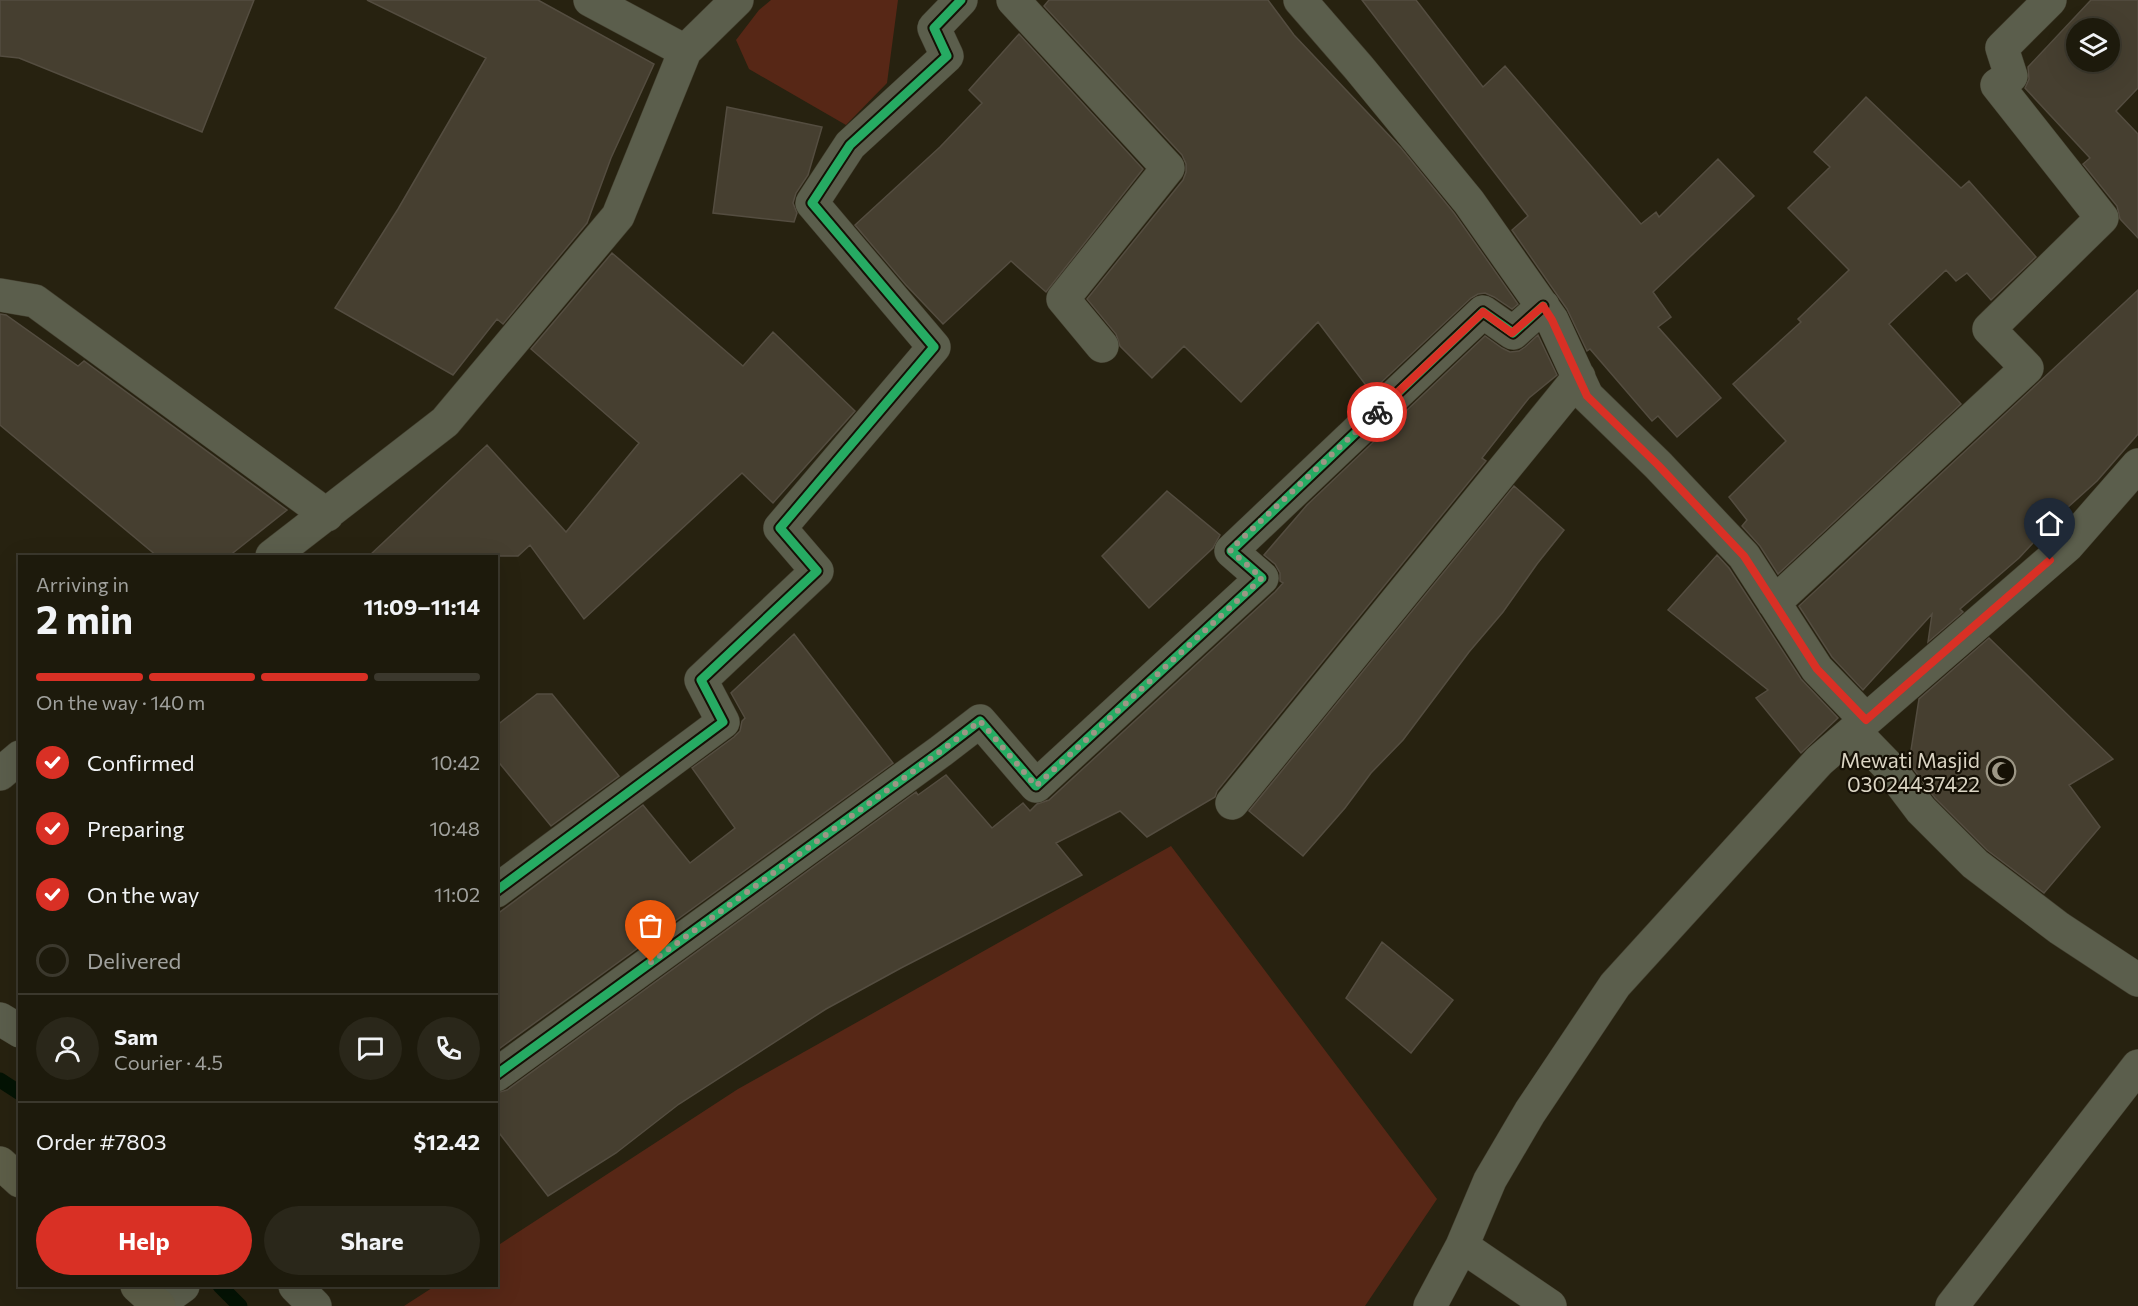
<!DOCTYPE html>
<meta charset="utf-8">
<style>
body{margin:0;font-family:Commissioner,sans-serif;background:#2a271a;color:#f1f3f6;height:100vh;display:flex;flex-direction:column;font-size:22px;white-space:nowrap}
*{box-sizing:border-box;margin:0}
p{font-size:20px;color:#a0a19d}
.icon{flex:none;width:33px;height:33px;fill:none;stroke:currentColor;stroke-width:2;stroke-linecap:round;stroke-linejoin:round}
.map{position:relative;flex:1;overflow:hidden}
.sheet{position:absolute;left:18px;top:555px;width:480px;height:732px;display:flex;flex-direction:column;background:#1d1a0c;border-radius:0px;box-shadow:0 6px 24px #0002,0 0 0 2px #3b382d}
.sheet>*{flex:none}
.tools{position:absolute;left:2066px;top:18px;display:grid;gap:12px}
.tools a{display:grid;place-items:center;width:54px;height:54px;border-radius:50%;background:#1d1a0c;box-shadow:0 6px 24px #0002,0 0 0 2px #3b382d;font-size:30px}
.pin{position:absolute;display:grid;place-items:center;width:51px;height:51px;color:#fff;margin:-62px -26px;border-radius:50% 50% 50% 0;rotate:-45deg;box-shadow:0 0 6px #0007}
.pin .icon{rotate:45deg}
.courier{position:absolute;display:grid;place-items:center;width:60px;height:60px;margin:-30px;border:4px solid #d93025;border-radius:50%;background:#fff;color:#222;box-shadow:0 2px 8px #0007}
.head em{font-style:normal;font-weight:700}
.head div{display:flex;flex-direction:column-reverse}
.head{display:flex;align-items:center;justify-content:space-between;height:102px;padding:0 18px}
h1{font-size:39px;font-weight:700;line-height:45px}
.bar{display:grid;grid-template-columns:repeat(4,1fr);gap:9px 6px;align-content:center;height:72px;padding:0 18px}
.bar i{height:8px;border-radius:4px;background:#3b382d}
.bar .selected{background:#d93025}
.bar p{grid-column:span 4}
.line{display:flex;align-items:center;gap:15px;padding:0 18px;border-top:2px solid #3b382d}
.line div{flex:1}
.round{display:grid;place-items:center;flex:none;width:63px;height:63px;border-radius:32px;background:#2a271a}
ol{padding:0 18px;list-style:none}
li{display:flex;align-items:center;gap:18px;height:66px}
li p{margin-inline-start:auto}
li .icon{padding:6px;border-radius:50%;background:#d93025;color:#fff;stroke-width:4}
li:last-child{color:#a0a19d}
li i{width:33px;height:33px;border:3px solid #3b382d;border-radius:50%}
.primary-button{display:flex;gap:12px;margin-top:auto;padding:12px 18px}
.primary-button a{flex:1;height:69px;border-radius:36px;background:#d93025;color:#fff;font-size:24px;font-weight:700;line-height:69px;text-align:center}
.primary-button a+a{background:#2a271a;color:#f1f3f6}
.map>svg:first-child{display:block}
.green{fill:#572716}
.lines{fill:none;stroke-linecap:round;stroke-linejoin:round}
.stream{stroke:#041304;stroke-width:15}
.building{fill:#463f30;stroke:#544d40;stroke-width:1.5;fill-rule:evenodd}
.street-casing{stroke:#423e2e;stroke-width:34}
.secondary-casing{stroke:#423e2e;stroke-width:34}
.street{stroke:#5b5e4c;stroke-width:33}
.secondary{stroke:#5d5e48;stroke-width:33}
.cycleway-casing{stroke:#151005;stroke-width:13}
.cycleway{stroke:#26ab63;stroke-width:9}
.done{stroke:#9c9685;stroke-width:6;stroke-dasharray:0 10.8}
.route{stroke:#d93025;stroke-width:8}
.labels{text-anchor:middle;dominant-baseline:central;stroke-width:4.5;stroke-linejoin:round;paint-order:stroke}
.poi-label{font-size:21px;fill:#dbd5c4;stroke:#151005;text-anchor:end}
</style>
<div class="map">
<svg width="2138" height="1306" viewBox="0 0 2138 1306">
<rect width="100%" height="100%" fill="#272210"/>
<path class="green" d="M 771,0 L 898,0 L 887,83 L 846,125 L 749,69 L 736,40 L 759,10 Z
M 1171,846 L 1437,1199 L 1365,1306 L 404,1306 L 435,1286 L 496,1286 L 497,1246 L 738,1089 Z"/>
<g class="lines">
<path class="stream" d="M 0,1080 L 20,1093
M 220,1286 L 240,1306"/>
</g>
<path class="building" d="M 0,0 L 254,0 L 202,132 L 19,58 L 0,56 Z
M 367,0 L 538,0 L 654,64 L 611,158 L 587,223 L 503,324 L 497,319 L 453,375 L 335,308 L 398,209 L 486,58 Z
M 1049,0 L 1268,0 L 1294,35 L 1401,148 L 1454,213 L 1518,304 L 1512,309 L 1494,297 L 1485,293 L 1478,294 L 1471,298 L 1371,392 L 1318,322 L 1241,402 L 1184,346 L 1152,378 L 1120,346 L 1116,334 L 1087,299 L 1183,180 L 1186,172 L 1186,164 L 1182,155 L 1044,6 Z
M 1362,0 L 1416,0 L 1483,87 L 1505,66 L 1641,224 L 1656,212 L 1659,217 L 1718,159 L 1754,196 L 1653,292 L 1671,317 L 1658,327 L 1721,398 L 1677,437 L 1658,416 L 1652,421 L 1590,349 L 1587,351 L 1567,309 L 1512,230 L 1528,216 Z
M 2091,0 L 2138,0 L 2138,88 L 2116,111 L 2138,134 L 2138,238 L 2120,219 L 2117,206 L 2083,164 L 2090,158 L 2025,88 L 2029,79 L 2028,67 ZM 2076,28 L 2109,28 L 2109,62 L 2076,62 Z
M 1019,34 L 1143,169 L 1046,292 L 1011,261 L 943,324 L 906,285 L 855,225 L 940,147 L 982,103 L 969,90 Z
M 1866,97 L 1961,188 L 1969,181 L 2036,257 L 1991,300 L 1967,273 L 1956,281 L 1946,270 L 1889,324 L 1961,404 L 1778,574 L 1760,546 L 1742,526 L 1747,520 L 1729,497 L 1786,441 L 1733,384 L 1801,322 L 1798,319 L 1849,270 L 1788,208 L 1830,167 L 1814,152 Z
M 727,107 L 822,127 L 808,175 L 796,193 L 793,203 L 797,213 L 794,222 L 713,213 Z
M 612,253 L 743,366 L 773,332 L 855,411 L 773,503 L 742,473 L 584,619 L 530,545 L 518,556 L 369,556 L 487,445 L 566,532 L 639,443 L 531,349 Z
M 2138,290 L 2138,434 L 2097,481 L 2057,517 L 2019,558 L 1960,609 L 1963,612 L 1928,642 L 1932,614 L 1863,690 L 1832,657 L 1799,606 Z
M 0,314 L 6,315 L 78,366 L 84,361 L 287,510 L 229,556 L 157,556 L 0,425 Z
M 1538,335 L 1557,375 L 1529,398 L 1482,458 L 1486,461 L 1217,791 L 1215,797 L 1147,837 L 1120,811 L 1056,843 L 1082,875 L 901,968 L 826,1009 L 679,1104 L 616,1153 L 548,1196 L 496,1129 L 496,1093 L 507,1090 L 916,792 L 918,795 L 946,775 L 992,828 L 1023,803 L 1030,811 L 1037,804 L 1049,800 L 1275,592 L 1283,583 L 1280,581 L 1280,573 L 1275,564 L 1264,555 L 1307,505 L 1485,336 L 1502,348 L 1510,352 L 1519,351 L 1525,347 Z
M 1514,486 L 1564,530 L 1537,564 L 1503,612 L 1469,652 L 1403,740 L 1371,773 L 1345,808 L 1303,856 L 1249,811 Z
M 1167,491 L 1220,535 L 1213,548 L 1149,608 L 1102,556 Z
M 1717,555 L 1729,568 L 1801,679 L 1838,718 L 1801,753 L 1756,698 L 1768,690 L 1668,610 Z
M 794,634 L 893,763 L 496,1051 L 496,915 L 643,805 L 690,863 L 735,828 L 692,768 L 734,737 L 740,731 L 742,721 L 745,718 L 731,693 Z
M 1989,638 L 2113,759 L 2069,785 L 2100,827 L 2044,893 L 1987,850 L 1935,798 L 1909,763 L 1919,699 Z
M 537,694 L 552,694 L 619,776 L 551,826 L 496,759 L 496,726 Z
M 1382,942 L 1453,1000 L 1411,1053 L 1346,998 Z"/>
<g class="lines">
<g class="street-casing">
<path id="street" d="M 1013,0 L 1168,168 L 1063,299 L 1102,346
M 1300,0 L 1359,68 L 1469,202 L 1552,320 L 1587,396 L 1658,465 L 1744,556 L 1817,669 L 1866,720
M 685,51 L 737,0
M 0,295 L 35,301 L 327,515
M 272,556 L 445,422 L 618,216 L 685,51 L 590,0
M 1774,603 L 2027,368 L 1989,329 L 2102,218 L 1997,85 L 2011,76 L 2002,48 L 2050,0
M 1854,731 L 1887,765 L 1921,810 L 1975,864 L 2059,928 L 2138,980
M 0,774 L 20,757
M 1232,803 L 1579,377
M 496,891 L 723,722 L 701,680 L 817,571 L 780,528 L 934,347 L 812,203 L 850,145 L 947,56 L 934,28 L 961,0
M 0,1019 L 20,1031
M 496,1075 L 941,751 L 980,721 L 1036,786 L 1262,578 L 1231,551 L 1483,312 L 1513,333 L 1543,306
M 1462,1246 L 1550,1306
M 295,1286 L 315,1306
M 158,1304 L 183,1286
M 1430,1306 L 1462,1246 L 1490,1180 L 1530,1112 L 1615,985 L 1819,761 L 2067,546 L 2138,465
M 1952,1306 L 2138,1066"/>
</g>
<g class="secondary-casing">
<path id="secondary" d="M 0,1163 L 20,1181
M 137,1286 L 159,1306"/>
</g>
<use href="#street" class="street"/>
<use href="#secondary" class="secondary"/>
<g class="cycleway-casing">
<path id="cycleway" d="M 496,891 L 723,722 L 701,680 L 817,571 L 780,528 L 934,347 L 812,203 L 850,145 L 947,56 L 934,28 L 961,0
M 496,1075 L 941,751 L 980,721 L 1036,786 L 1262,578 L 1231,551 L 1483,312 L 1513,333 L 1543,306"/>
</g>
<use href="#cycleway" class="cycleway"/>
</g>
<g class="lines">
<path class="done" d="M 651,962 L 941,751 L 980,721 L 1036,786 L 1262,578 L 1230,550 L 1377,412"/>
<path class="route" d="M 1377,412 L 1483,312 L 1512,333 L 1543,306 L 1552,320 L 1587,396 L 1658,465 L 1744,556 L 1817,669 L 1866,720 L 2050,560"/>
</g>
<defs>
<g id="mosque-ring" transform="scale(1.5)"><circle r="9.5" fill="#151005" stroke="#9c9685" stroke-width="1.5"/><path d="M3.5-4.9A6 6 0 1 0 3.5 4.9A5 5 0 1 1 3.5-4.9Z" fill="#9c9685"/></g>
</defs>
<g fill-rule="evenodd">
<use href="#mosque-ring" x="2001" y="771"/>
</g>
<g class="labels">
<g class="poi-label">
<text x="1980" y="759">Mewati Masjid<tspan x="1980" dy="24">03024437422</tspan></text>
</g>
</g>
</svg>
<div class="tools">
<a><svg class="icon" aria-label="layers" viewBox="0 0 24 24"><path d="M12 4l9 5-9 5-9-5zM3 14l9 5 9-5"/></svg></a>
</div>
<div class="pin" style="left:651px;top:962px;background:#ea580c"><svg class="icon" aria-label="bag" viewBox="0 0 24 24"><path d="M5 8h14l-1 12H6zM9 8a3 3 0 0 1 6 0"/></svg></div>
<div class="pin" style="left:2050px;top:560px;background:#1f2937"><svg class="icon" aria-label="home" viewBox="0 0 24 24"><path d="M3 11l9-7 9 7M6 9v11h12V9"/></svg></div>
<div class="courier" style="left:1377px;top:412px"><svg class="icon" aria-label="bike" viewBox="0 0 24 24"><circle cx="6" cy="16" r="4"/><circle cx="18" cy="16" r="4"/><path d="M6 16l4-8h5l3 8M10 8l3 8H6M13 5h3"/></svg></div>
<section class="sheet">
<div class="head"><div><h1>2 min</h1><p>Arriving in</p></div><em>11:09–11:14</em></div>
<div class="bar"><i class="selected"></i><i class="selected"></i><i class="selected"></i><i></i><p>On the way · 140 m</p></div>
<ol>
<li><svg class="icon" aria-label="check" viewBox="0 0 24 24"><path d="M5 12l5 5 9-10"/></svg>Confirmed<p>10:42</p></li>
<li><svg class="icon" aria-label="check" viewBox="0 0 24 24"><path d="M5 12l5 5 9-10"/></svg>Preparing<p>10:48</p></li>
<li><svg class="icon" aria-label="check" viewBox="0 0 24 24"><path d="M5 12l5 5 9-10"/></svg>On the way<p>11:02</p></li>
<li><i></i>Delivered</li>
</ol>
<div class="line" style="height:108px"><a class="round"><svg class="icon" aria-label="person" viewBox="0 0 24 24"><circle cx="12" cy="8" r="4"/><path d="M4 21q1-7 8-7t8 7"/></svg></a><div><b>Sam</b><p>Courier · 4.5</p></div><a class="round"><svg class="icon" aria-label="chat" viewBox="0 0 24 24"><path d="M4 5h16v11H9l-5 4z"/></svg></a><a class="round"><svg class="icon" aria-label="phone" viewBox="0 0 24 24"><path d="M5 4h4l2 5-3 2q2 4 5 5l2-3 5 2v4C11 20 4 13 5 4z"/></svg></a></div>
<div class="line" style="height:78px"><div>Order #7803</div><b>$12.42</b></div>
<div class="primary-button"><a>Help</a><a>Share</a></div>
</section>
</div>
